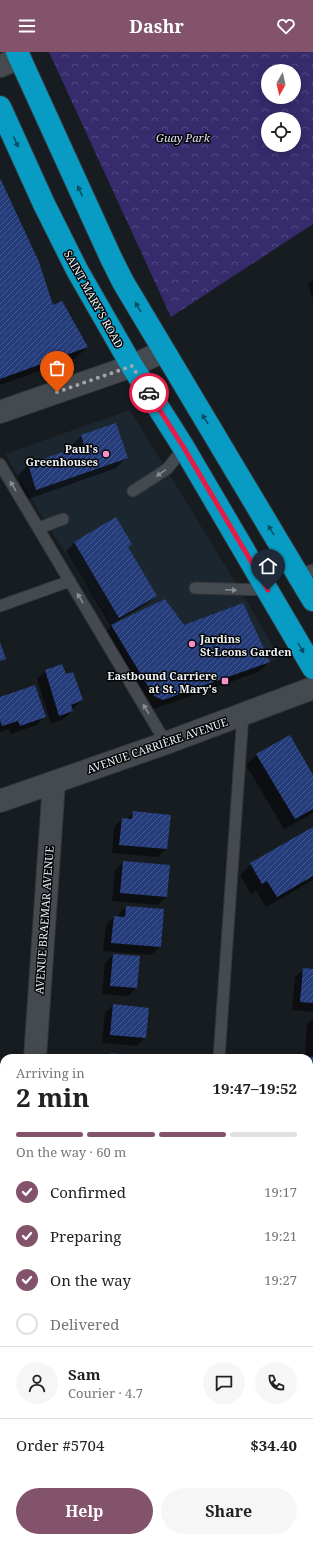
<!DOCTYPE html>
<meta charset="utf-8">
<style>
body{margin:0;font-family:"Noto Serif",serif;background:#f6f6f6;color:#222;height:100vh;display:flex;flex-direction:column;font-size:15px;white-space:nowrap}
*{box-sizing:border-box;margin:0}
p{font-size:13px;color:#767676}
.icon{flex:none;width:22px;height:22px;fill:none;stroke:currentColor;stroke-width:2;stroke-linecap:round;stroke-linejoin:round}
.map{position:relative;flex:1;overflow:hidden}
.panel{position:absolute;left:0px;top:1002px;width:313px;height:488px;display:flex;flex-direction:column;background:#fff;border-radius:12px 12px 0 0;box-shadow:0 2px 10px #0003}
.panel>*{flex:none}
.needle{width:26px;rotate:188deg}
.fabs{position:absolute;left:261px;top:12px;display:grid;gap:8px}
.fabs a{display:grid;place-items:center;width:40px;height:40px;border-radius:50%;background:#fff;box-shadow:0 2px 10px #0003;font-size:20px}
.pin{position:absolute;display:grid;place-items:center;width:34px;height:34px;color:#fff;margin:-41px -17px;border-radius:50% 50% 50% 0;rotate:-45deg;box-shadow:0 0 4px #0007}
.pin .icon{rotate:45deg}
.courier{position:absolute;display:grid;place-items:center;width:40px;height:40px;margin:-20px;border:3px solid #e11d48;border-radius:50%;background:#fff;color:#222;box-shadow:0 1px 5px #0007}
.overview em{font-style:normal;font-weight:700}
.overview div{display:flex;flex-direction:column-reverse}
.overview{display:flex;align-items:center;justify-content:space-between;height:68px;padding:0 16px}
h1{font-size:26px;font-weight:700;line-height:30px}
.bar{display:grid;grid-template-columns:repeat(4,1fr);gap:6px 4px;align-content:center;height:48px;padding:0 16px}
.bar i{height:5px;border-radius:3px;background:#e0e0e0}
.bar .selected{background:#83536c}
.bar p{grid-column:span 4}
.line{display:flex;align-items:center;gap:10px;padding:0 16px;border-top:1px solid #e0e0e0}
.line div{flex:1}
.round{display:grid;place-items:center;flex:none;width:42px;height:42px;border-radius:21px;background:#f6f6f6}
ol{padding:0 16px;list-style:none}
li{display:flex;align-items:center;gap:12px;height:44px}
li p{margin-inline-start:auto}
li .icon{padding:4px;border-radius:50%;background:#83536c;color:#fff;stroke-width:4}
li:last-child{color:#767676}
li i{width:22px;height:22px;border:2px solid #e0e0e0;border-radius:50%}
.primary-button{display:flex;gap:8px;margin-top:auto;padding:8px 16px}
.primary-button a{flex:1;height:46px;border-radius:24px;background:#83536c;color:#fff;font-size:16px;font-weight:700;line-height:46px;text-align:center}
.primary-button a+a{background:#f6f6f6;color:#222}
header{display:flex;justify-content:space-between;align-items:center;height:52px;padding:0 16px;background:#83536c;color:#fff;font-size:18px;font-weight:700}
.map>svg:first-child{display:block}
.built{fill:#1c262f}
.forest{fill:url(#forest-crowns);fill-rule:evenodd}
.shadow{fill:#0007}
.building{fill:url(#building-hatch)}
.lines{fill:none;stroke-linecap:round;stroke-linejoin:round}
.lane-casing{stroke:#333639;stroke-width:13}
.street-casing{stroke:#333639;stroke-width:24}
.highway-casing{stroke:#333639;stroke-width:24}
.lane{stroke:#444a4f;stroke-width:11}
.street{stroke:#444a4f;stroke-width:22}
.highway{stroke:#089cc4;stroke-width:22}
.oneway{fill:#065166}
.oneway2{fill:#888d91}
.done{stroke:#a3a6aa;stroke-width:4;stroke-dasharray:0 7.2}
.route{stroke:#e11d48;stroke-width:5}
.poi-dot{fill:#fa8fc7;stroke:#050608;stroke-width:1.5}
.labels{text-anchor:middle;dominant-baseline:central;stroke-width:3;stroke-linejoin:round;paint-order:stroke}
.park-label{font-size:11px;font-style:italic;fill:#e1e1f5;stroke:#050608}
.street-label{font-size:11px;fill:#eef1f4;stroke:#050608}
.poi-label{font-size:11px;font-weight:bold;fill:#eef1f4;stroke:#050608;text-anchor:end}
</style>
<header><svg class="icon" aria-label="menu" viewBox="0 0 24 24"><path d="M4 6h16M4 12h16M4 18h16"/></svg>Dashr<svg class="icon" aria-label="heart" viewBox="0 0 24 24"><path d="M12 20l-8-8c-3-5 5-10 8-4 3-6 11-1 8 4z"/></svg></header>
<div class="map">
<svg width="313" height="1490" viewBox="0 0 313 1490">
<defs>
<pattern id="forest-crowns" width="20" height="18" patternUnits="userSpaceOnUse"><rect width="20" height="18" fill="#362b6c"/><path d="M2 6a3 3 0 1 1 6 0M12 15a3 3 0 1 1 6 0" fill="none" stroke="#534a82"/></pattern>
<pattern id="building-hatch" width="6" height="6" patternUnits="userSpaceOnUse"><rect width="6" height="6" fill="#253c7b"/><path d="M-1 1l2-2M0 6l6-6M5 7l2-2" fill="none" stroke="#45598e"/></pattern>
</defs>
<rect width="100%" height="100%" fill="#171c20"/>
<path class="built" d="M 130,358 L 240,538 L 280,606 L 163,648 L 47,473 L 5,402 Z"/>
<path class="forest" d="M 49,0 L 313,0 L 313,172 L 171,265 ZM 268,19 L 294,19 L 294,45 L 268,45 ZM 268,67 L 294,67 L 294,93 L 268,93 Z"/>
<path class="shadow" d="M 0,128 L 52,254 L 87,295 L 76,306 L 0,333 Z
M 313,227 L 313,247 L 308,232 Z
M 116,372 L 127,405 L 116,416 L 26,448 L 18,424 L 28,413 L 72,398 L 70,395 L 81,384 Z
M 75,490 L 127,496 L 156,544 L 147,552 L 118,569 L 118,571 L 184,574 L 269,610 L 258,620 L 151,658 L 101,585 L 111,574 L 66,499 Z
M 45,619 L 65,624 L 82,648 L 72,657 L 72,659 L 64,667 L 51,672 L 37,627 Z
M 0,646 L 45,665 L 36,673 L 11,682 L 9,677 L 0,680 Z
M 257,702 L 313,725 L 313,761 L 284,777 L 246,713 Z
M 133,761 L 170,764 L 166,797 L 158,805 L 112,801 L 114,775 L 122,767 L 126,768 Z
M 313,776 L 313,828 L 266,855 L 256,839 L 251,842 L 240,823 L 251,812 Z
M 123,810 L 166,845 L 158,853 L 112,849 L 115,818 Z
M 126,855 L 163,858 L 160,895 L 151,903 L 103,899 L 106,873 L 114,865 L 118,865 L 118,863 Z
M 113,903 L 136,936 L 128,944 L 102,942 L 105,911 Z
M 304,917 L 313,918 L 313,960 L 292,958 L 295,925 Z
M 113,953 L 145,985 L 137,994 L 102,991 L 105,961 Z
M 313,966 L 313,1004 L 305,1003 L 307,972 Z
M 299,1005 L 313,1006 L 313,1145 L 310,1148 L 313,1148 L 313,1238 L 309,1242 L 309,1006 L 298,1006 Z
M 309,1243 L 313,1243 L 313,1262 L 311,1282 L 309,1284 Z
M 72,1486 L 94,1486 L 100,1490 L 68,1490 Z
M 252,1486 L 293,1486 L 293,1490 L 252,1490 Z"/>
<path class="building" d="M 0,126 L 39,210 L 53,253 L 62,249 L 88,295 L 0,327 Z
M 116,371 L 128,406 L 36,438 L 28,412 L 84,393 L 81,383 Z
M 116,465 L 132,492 L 128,495 L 157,544 L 119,566 L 74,490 Z
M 165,547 L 184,573 L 243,551 L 270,610 L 163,648 L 154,644 L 111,573 Z
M 0,590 L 6,607 L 0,609 Z
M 62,612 L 66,622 L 73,620 L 83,648 L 71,653 L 73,659 L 59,664 L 45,618 Z
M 35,633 L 46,665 L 20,674 L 18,669 L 2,674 L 0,668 L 0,645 Z
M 290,683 L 313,723 L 313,757 L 295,767 L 256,702 Z
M 133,759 L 171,763 L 167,797 L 119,793 L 122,766 L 132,767 Z
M 313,775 L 313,824 L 277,845 L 267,829 L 262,832 L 250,811 Z
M 123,809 L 170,813 L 167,845 L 120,841 Z
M 126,854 L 164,857 L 161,895 L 111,891 L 114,864 L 125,865 Z
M 113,902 L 140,904 L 137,936 L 110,934 Z
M 303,916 L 313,917 L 313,951 L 300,950 Z
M 113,952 L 149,956 L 146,986 L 110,983 Z
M 110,1001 L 141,1004 L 140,1006 L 109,1006 Z
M 309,1005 L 313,1005 L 313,1045 L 309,1045 Z
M 309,1051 L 313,1051 L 313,1091 L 309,1091 Z
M 309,1098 L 313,1098 L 313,1138 L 309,1138 Z
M 309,1147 L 313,1147 L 313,1186 L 309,1186 Z
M 309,1195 L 313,1195 L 313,1234 L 309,1234 Z
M 309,1242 L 313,1242 L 312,1282 L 309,1282 Z
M 309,1301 L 313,1302 L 313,1324 L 309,1324 Z
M 73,1486 L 101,1486 L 101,1490 L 73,1490 Z
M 259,1486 L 294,1486 L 294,1490 L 259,1490 Z"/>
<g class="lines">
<g class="lane-casing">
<path id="lane" d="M 0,412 L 166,691
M 133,439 L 167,417 L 184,396
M 39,476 L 63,467
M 298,523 L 313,518
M 195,536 L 268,538
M 0,554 L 70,529
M 219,1006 L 243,662
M 184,1490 L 184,1486"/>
</g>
<g class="street-casing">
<path id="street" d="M 0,14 L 20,6
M 0,360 L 132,314 L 164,299
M 0,749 L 166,691 L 313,636
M 35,1006 L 54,730
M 0,1345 L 4,1345
M 309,1368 L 313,1368
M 1,1490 L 4,1442"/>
</g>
<g class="highway-casing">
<path id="highway" d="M 17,0 L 111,206 L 123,230 L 313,548
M 0,55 L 44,152 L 77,218 L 132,314 L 184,396 L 313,616"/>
</g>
<use href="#lane" class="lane"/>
<use href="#street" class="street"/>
<use href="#highway" class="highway"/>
</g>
<defs><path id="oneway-solid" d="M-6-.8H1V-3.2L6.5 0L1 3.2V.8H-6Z"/></defs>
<g class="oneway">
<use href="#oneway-solid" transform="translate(16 90) rotate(66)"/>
<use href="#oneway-solid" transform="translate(80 139) rotate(-115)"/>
<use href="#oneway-solid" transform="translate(138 255) rotate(-120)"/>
<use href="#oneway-solid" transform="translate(205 367) rotate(-121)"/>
<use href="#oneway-solid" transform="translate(271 478) rotate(-121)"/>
<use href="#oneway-solid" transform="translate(301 596) rotate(60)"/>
</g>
<g class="oneway2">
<use href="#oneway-solid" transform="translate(161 421) rotate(146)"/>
<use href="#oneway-solid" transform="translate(13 434) rotate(-121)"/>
<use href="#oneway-solid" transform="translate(231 538) rotate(2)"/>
<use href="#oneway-solid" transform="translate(80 546) rotate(-121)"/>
<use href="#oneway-solid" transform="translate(146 657) rotate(-121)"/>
</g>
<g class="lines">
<path class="done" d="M 57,340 L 132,314 L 149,341"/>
<path class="route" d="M 149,341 L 184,396 L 268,538"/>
</g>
<g class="poi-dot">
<circle cx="106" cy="402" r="4"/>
<circle cx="192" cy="592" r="4"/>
<rect x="221" y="625" width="8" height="8" rx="2"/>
</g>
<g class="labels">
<g class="park-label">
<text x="183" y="85">Guay Park</text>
</g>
<g class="street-label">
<text transform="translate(94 247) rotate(61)">SAINT MARY'S ROAD</text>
<text transform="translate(157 693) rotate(-19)">AVENUE CARRIÈRE AVENUE</text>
<text transform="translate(44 868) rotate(-86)">AVENUE BRAEMAR AVENUE</text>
</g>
<g class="poi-label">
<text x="98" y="396">Paul's<tspan x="98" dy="13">Greenhouses</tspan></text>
<text x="200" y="586" text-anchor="start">Jardins<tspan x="200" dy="13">St-Leons Garden</tspan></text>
<text x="217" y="623">Eastbound Carriere<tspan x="217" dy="13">at St. Mary's</tspan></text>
</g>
</g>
</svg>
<div class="fabs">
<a><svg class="needle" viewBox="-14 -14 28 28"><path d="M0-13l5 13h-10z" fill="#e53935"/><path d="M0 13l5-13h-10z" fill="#767676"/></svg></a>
<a><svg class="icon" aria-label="locate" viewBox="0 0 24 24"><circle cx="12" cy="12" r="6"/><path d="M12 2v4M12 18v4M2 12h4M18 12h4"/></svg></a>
</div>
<div class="pin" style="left:57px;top:340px;background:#ea580c"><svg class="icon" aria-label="bag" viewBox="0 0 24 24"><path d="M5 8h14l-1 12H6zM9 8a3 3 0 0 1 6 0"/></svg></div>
<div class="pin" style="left:268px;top:538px;background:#1f2937"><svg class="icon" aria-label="home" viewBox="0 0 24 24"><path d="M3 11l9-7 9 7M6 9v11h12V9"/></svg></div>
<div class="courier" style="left:149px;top:341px"><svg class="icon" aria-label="car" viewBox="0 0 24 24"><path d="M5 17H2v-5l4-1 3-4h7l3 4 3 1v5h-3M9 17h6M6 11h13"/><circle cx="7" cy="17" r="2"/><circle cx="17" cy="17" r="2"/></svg></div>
<section class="panel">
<div class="overview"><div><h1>2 min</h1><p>Arriving in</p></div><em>19:47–19:52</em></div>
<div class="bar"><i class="selected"></i><i class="selected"></i><i class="selected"></i><i></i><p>On the way · 60 m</p></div>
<ol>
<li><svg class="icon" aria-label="check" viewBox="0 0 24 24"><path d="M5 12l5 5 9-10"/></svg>Confirmed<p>19:17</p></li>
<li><svg class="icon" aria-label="check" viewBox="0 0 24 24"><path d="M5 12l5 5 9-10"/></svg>Preparing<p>19:21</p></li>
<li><svg class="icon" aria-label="check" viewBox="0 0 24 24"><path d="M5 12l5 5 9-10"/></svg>On the way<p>19:27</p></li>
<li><i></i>Delivered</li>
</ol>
<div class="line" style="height:72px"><a class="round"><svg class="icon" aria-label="person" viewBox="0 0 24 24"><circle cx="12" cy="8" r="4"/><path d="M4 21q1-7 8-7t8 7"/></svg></a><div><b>Sam</b><p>Courier · 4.7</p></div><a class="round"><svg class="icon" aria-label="chat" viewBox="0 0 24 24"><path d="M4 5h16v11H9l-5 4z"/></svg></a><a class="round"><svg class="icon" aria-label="phone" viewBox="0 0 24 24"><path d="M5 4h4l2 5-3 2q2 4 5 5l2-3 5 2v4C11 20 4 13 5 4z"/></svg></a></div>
<div class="line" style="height:52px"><div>Order #5704</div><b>$34.40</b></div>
<div class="primary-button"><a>Help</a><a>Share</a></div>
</section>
</div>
